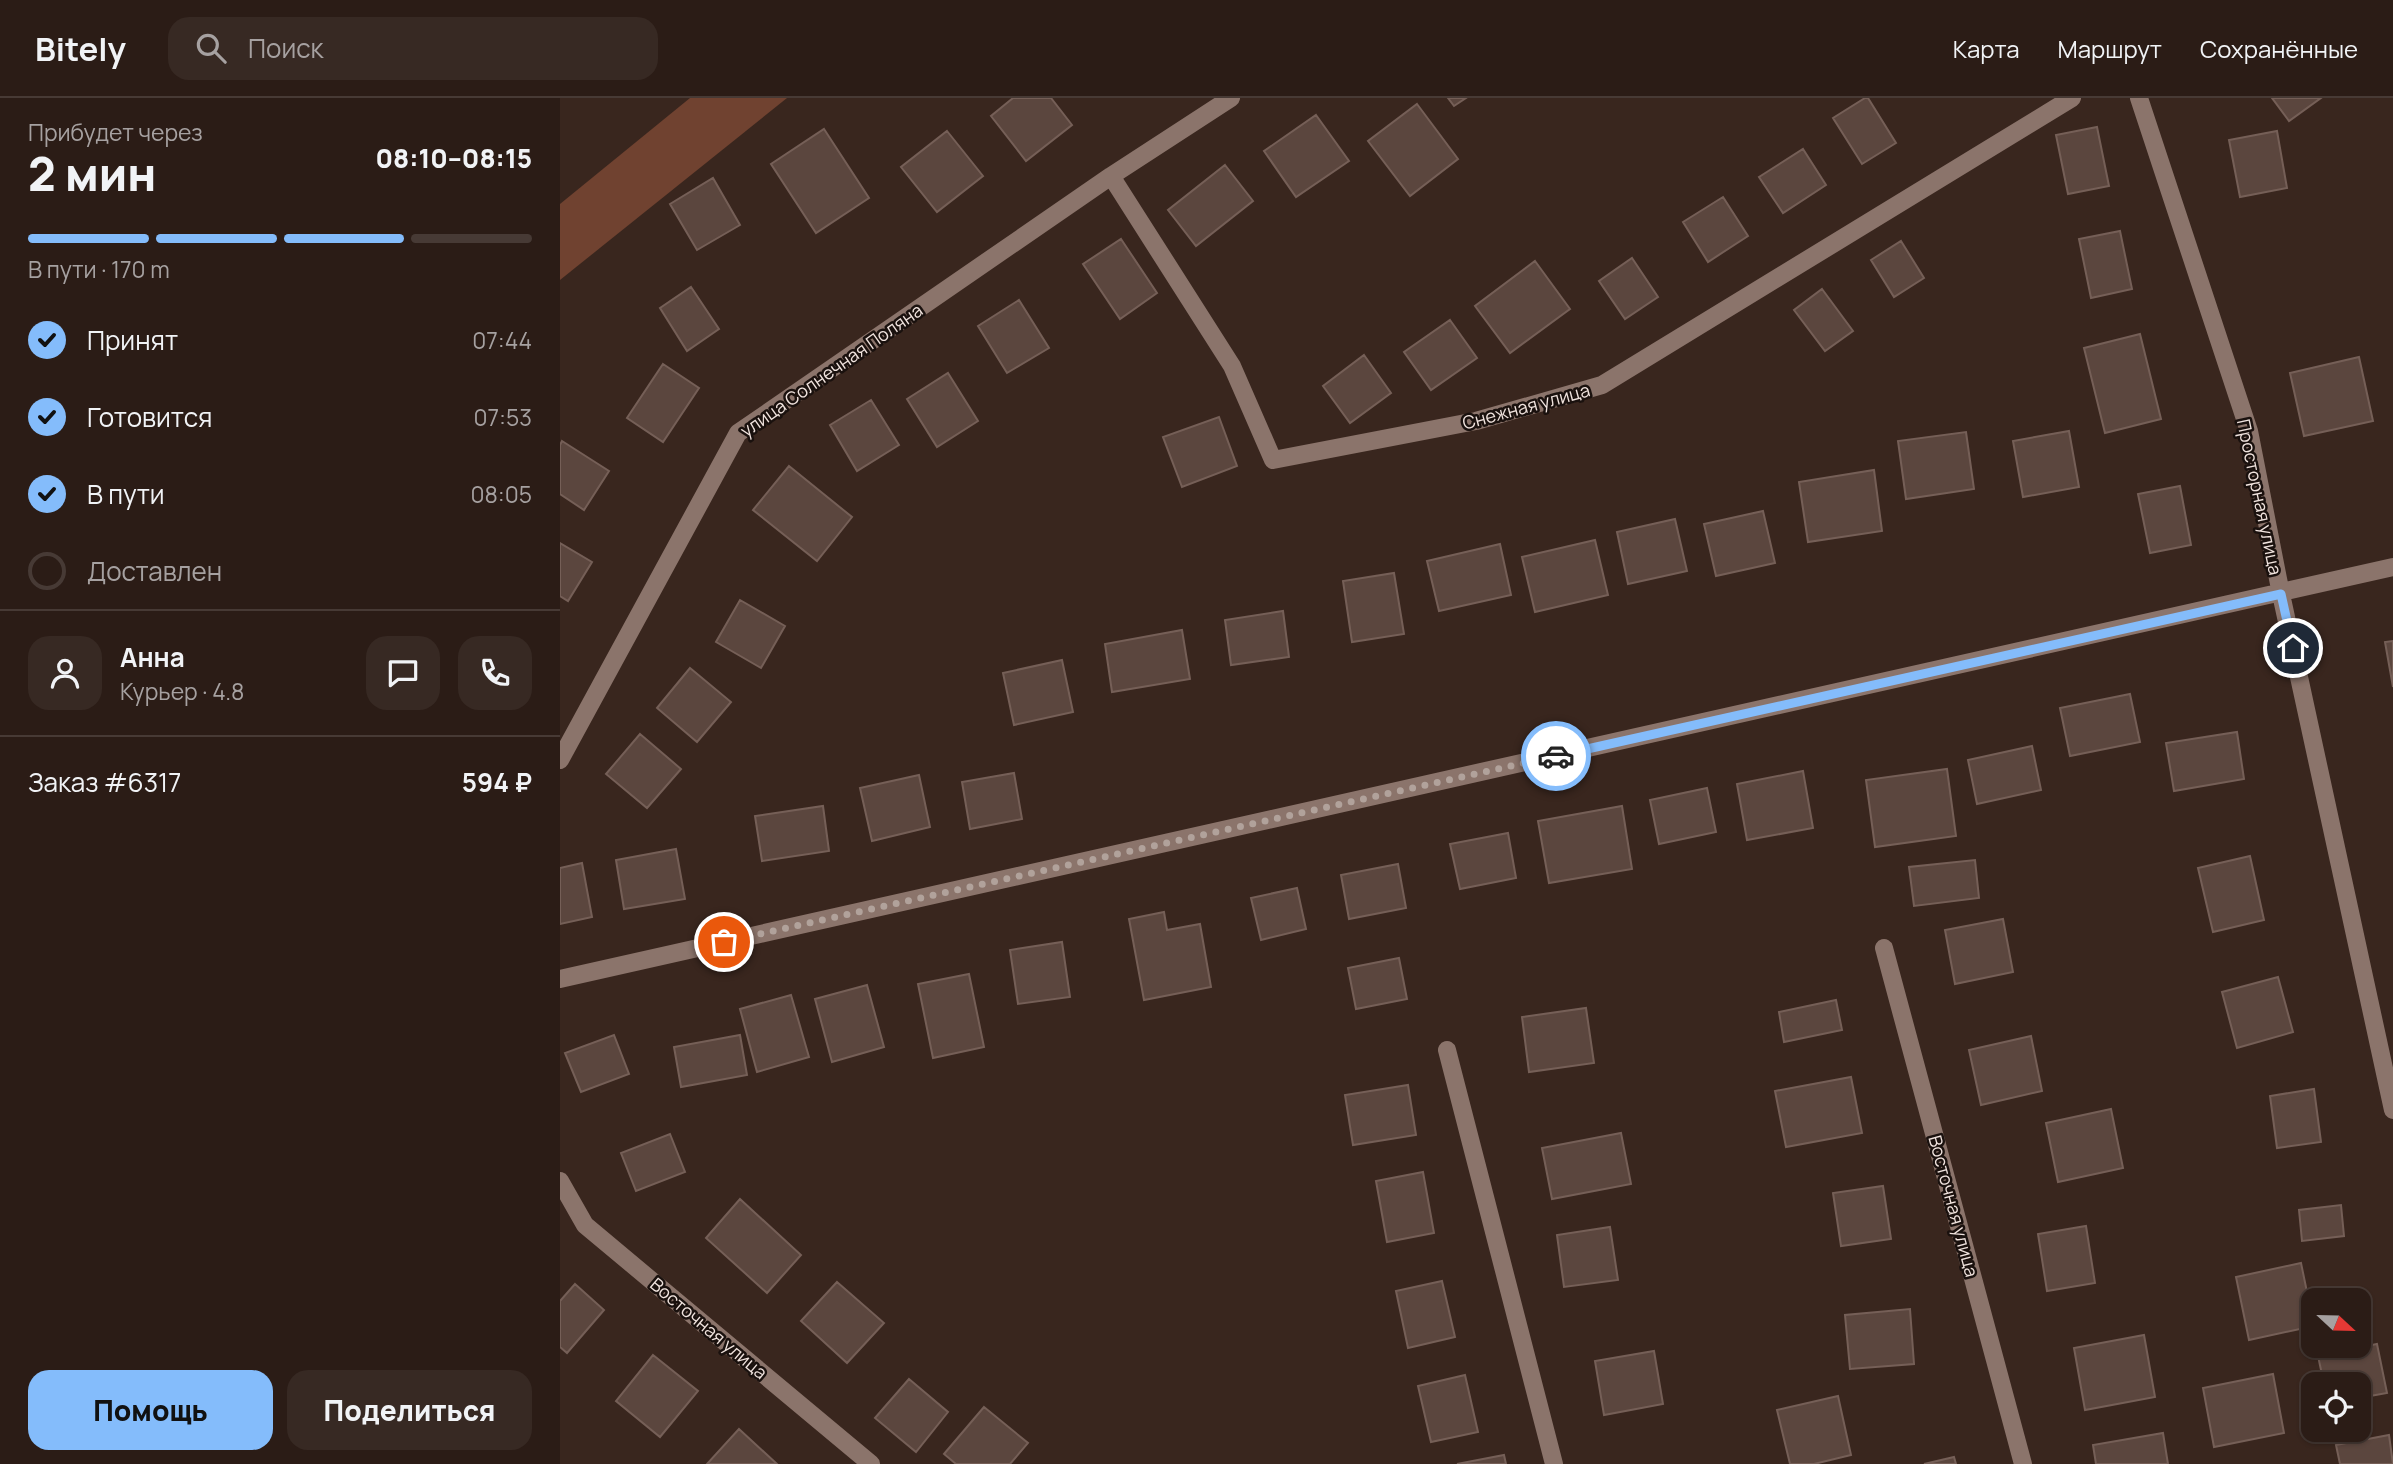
<!DOCTYPE html>
<html lang="ru">
<meta charset="utf-8">
<style>
body{margin:0;font-family:Manrope,sans-serif;background:#372923;color:#f1f3f6;height:100vh;display:flex;flex-direction:column;font-size:26px;white-space:nowrap}
*{box-sizing:border-box;margin:0}
p{font-size:23px;color:#a6a1a1}
.icon{flex:none;width:38px;height:38px;fill:none;stroke:currentColor;stroke-width:2;stroke-linecap:round;stroke-linejoin:round}
.map{position:relative;flex:1;overflow:hidden}
.sheet{display:flex;flex-direction:column;background:#2b1c16;width:560px}
.sheet>*{flex:none}
.needle{width:46px;rotate:112deg}
.controls{position:absolute;left:1741px;top:1190px;display:grid;gap:14px}
.controls a{display:grid;place-items:center;width:70px;height:70px;border-radius:14px;background:#2b1c16;box-shadow:0 2px 5px #0004,0 0 0 2px #473a35;font-size:35px}
.pin{position:absolute;display:grid;place-items:center;width:60px;height:60px;color:#fff;margin:-30px;border:4px solid #fff;border-radius:50%;box-shadow:0 2px 7px #0007}
.courier{position:absolute;display:grid;place-items:center;width:70px;height:70px;margin:-35px;border:5px solid #84bcfb;border-radius:50%;background:#fff;color:#222;box-shadow:0 2px 9px #0007}
.head em{font-style:normal;font-weight:800}
.head div{display:flex;flex-direction:column-reverse}
.head{display:flex;align-items:center;justify-content:space-between;height:119px;padding:0 28px}
h1{font-size:46px;font-weight:800;line-height:52px}
.bar{display:grid;grid-template-columns:repeat(4,1fr);gap:10px 7px;align-content:center;height:84px;padding:0 28px}
.bar i{height:9px;border-radius:5px;background:#473a35}
.bar .on{background:#84bcfb}
.bar p{grid-column:span 4}
.line{display:flex;align-items:center;gap:18px;padding:0 28px;border-top:2px solid #473a35}
.line div{flex:1}
.round{display:grid;place-items:center;flex:none;width:74px;height:74px;border-radius:21px;background:#372923}
ol{padding:0 28px;list-style:none}
li{display:flex;align-items:center;gap:21px;height:77px}
li p{margin-inline-start:auto}
li .icon{padding:7px;border-radius:50%;background:#84bcfb;color:#111;stroke-width:4}
li:last-child{color:#a6a1a1}
li i{width:38px;height:38px;border:4px solid #473a35;border-radius:50%}
.primary-button{display:flex;gap:14px;margin-top:auto;padding:14px 28px}
.primary-button a{flex:1;height:80px;border-radius:21px;background:#84bcfb;color:#111;font-size:28px;font-weight:800;line-height:80px;text-align:center}
.primary-button a+a{background:#372923;color:#f1f3f6}
header{display:flex;align-items:center;gap:42px;box-sizing:border-box;height:98px;padding:0 35px;background:#2b1c16;border-bottom:2px solid #473a35}
header strong{font-size:33px}
nav{display:flex;gap:38px;margin-inline-start:auto;font-size:24px}
.search{width:490px;height:63px;background:#372923;display:flex;align-items:center;gap:18px;box-sizing:border-box;padding:0 24px;border-radius:21px;color:#a6a1a1;font-size:26px}
main{display:flex;flex:1;min-height:0}
.map>svg:first-child{display:block}
.forest{fill:#704230}
.building{fill:#5b463e;stroke:#755f57;stroke-width:2}
.lines{fill:none;stroke-linecap:round;stroke-linejoin:round}
.minor{stroke:#8b746b;stroke-width:18}
.done{stroke:#b1a29b;stroke-width:7;stroke-dasharray:0 12.6}
.route{stroke:#84bcfb;stroke-width:9}
.labels{text-anchor:middle;dominant-baseline:central;stroke-width:5;stroke-linejoin:round;paint-order:stroke}
.street-label{font-size:18px;fill:#f1e4df;stroke:#1a110e}
</style>
<header>
<strong>Bitely</strong>
<div class="search"><svg class="icon" aria-label="search" viewBox="0 0 24 24"><circle cx="10" cy="10" r="6"/><path d="M15 15l6 6"/></svg>Поиск</div>
<nav><a>Карта</a><a>Маршрут</a><a>Сохранённые</a></nav>
</header>
<main>
<section class="sheet">
<div class="head"><div><h1>2 мин</h1><p>Прибудет через</p></div><em>08:10–08:15</em></div>
<div class="bar"><i class="on"></i><i class="on"></i><i class="on"></i><i></i><p>В пути · 170 m</p></div>
<ol>
<li><svg class="icon" aria-label="check" viewBox="0 0 24 24"><path d="M5 12l5 5 9-10"/></svg>Принят<p>07:44</p></li>
<li><svg class="icon" aria-label="check" viewBox="0 0 24 24"><path d="M5 12l5 5 9-10"/></svg>Готовится<p>07:53</p></li>
<li><svg class="icon" aria-label="check" viewBox="0 0 24 24"><path d="M5 12l5 5 9-10"/></svg>В пути<p>08:05</p></li>
<li><i></i>Доставлен</li>
</ol>
<div class="line" style="height:126px"><a class="round"><svg class="icon" aria-label="person" viewBox="0 0 24 24"><circle cx="12" cy="8" r="4"/><path d="M4 21q1-7 8-7t8 7"/></svg></a><div><b>Анна</b><p>Курьер · 4.8</p></div><a class="round"><svg class="icon" aria-label="chat" viewBox="0 0 24 24"><path d="M4 5h16v11H9l-5 4z"/></svg></a><a class="round"><svg class="icon" aria-label="phone" viewBox="0 0 24 24"><path d="M5 4h4l2 5-3 2q2 4 5 5l2-3 5 2v4C11 20 4 13 5 4z"/></svg></a></div>
<div class="line" style="height:91px"><div>Заказ #6317</div><b>594 ₽</b></div>
<div class="primary-button"><a>Помощь</a><a>Поделиться</a></div>
</section>
<div class="map">
<svg width="1833" height="1366" viewBox="0 0 1833 1366">
<rect width="100%" height="100%" fill="#39261e"/>
<path class="forest" d="M 130,0 L 227,0 L 0,182 L 0,106 Z"/>
<path class="building" d="M 453,0 L 491,0 L 512,27 L 466,63 L 431,18 Z
M 888,0 L 906,0 L 894,8 Z
M 1305,0 L 1308,0 L 1336,45 L 1302,66 L 1273,20 Z
M 1712,0 L 1761,0 L 1729,23 Z
M 857,6 L 898,61 L 850,98 L 808,43 Z
M 756,17 L 789,63 L 736,99 L 704,53 Z
M 1537,29 L 1549,88 L 1508,96 L 1496,37 Z
M 264,31 L 309,100 L 256,135 L 211,66 Z
M 387,33 L 423,78 L 377,114 L 341,69 Z
M 1717,33 L 1727,90 L 1680,99 L 1669,42 Z
M 1243,51 L 1266,87 L 1223,115 L 1199,79 Z
M 665,67 L 693,103 L 636,148 L 608,112 Z
M 153,80 L 180,127 L 137,152 L 110,106 Z
M 1163,99 L 1188,138 L 1148,164 L 1123,124 Z
M 1560,133 L 1572,191 L 1531,200 L 1519,141 Z
M 561,141 L 597,195 L 560,221 L 523,166 Z
M 1341,143 L 1364,180 L 1334,199 L 1311,162 Z
M 1072,160 L 1098,199 L 1065,221 L 1039,183 Z
M 975,163 L 1010,211 L 950,255 L 915,208 Z
M 131,189 L 159,231 L 127,253 L 100,210 Z
M 1262,191 L 1293,233 L 1265,253 L 1234,212 Z
M 459,202 L 489,250 L 447,275 L 418,228 Z
M 890,222 L 917,260 L 871,292 L 844,254 Z
M 1580,236 L 1601,321 L 1545,335 L 1524,250 Z
M 804,257 L 831,295 L 790,325 L 763,288 Z
M 1799,259 L 1813,323 L 1744,338 L 1730,275 Z
M 103,266 L 139,290 L 103,344 L 67,320 Z
M 388,275 L 418,323 L 377,349 L 347,301 Z
M 311,302 L 339,347 L 297,373 L 270,327 Z
M 659,319 L 677,368 L 622,389 L 603,339 Z
M 1509,333 L 1519,389 L 1463,399 L 1453,343 Z
M 1406,334 L 1414,391 L 1346,401 L 1338,343 Z
M 2,343 L 49,373 L 24,412 L 0,396 L 0,347 Z
M 229,368 L 292,419 L 257,463 L 193,412 Z
M 1314,372 L 1322,433 L 1248,444 L 1239,384 Z
M 1620,388 L 1631,447 L 1590,455 L 1578,396 Z
M 1203,413 L 1215,465 L 1156,478 L 1144,426 Z
M 1115,421 L 1127,473 L 1068,486 L 1057,434 Z
M 1035,442 L 1048,497 L 975,514 L 962,459 Z
M 0,445 L 32,464 L 8,503 L 0,498 Z
M 940,446 L 951,497 L 879,513 L 867,463 Z
M 834,475 L 844,536 L 792,544 L 783,483 Z
M 180,502 L 225,528 L 201,570 L 156,544 Z
M 723,513 L 729,559 L 671,567 L 665,522 Z
M 622,532 L 630,581 L 552,594 L 545,546 Z
M 1833,543 L 1833,589 L 1825,544 Z
M 502,562 L 513,614 L 454,627 L 443,575 Z
M 130,570 L 171,604 L 137,644 L 97,610 Z
M 1570,596 L 1580,644 L 1510,658 L 1500,610 Z
M 1677,634 L 1684,681 L 1614,693 L 1606,645 Z
M 80,636 L 121,671 L 87,710 L 46,676 Z
M 1472,648 L 1481,692 L 1417,706 L 1408,662 Z
M 1387,671 L 1396,738 L 1315,749 L 1306,682 Z
M 1243,673 L 1253,730 L 1187,742 L 1177,686 Z
M 454,675 L 462,721 L 410,731 L 402,684 Z
M 359,677 L 370,729 L 312,743 L 300,690 Z
M 1147,690 L 1156,734 L 1099,746 L 1090,702 Z
M 263,708 L 269,753 L 202,763 L 195,718 Z
M 1062,708 L 1072,771 L 989,785 L 978,723 Z
M 948,735 L 956,780 L 900,791 L 890,746 Z
M 116,751 L 125,801 L 64,811 L 56,762 Z
M 1690,758 L 1704,822 L 1653,834 L 1638,770 Z
M 1415,762 L 1419,800 L 1354,808 L 1349,769 Z
M 22,765 L 32,819 L 0,826 L 0,770 Z
M 838,766 L 846,810 L 789,821 L 781,777 Z
M 737,790 L 746,831 L 701,842 L 691,800 Z
M 604,814 L 607,832 L 640,826 L 651,889 L 584,902 L 569,821 Z
M 1443,821 L 1453,874 L 1395,886 L 1385,832 Z
M 502,844 L 510,899 L 458,906 L 450,852 Z
M 839,860 L 847,901 L 796,911 L 788,870 Z
M 409,876 L 424,949 L 373,960 L 358,886 Z
M 1718,879 L 1733,934 L 1677,950 L 1662,894 Z
M 307,887 L 324,949 L 272,964 L 255,901 Z
M 231,897 L 249,959 L 197,974 L 180,911 Z
M 1276,902 L 1282,932 L 1224,944 L 1219,914 Z
M 1026,910 L 1034,965 L 969,974 L 962,919 Z
M 54,937 L 69,976 L 21,994 L 5,955 Z
M 180,937 L 187,977 L 121,989 L 114,949 Z
M 1471,938 L 1482,993 L 1421,1007 L 1409,952 Z
M 1291,979 L 1302,1035 L 1226,1049 L 1215,993 Z
M 848,987 L 856,1037 L 793,1047 L 785,997 Z
M 1754,991 L 1761,1044 L 1717,1050 L 1710,998 Z
M 1551,1011 L 1563,1070 L 1498,1084 L 1486,1025 Z
M 1061,1035 L 1071,1086 L 992,1101 L 982,1050 Z
M 110,1036 L 125,1074 L 76,1093 L 61,1055 Z
M 863,1074 L 874,1135 L 827,1144 L 816,1083 Z
M 1323,1088 L 1331,1141 L 1281,1148 L 1273,1095 Z
M 180,1101 L 241,1157 L 207,1195 L 146,1140 Z
M 1781,1107 L 1784,1138 L 1742,1143 L 1739,1112 Z
M 1526,1128 L 1535,1185 L 1487,1193 L 1478,1136 Z
M 1050,1129 L 1058,1182 L 1004,1189 L 997,1137 Z
M 1741,1165 L 1754,1228 L 1689,1242 L 1676,1179 Z
M 882,1183 L 895,1239 L 848,1250 L 836,1193 Z
M 277,1184 L 324,1225 L 287,1265 L 241,1223 Z
M 15,1186 L 44,1212 L 7,1255 L 0,1249 L 0,1203 Z
M 1350,1211 L 1354,1266 L 1290,1271 L 1285,1217 Z
M 1584,1237 L 1595,1299 L 1525,1312 L 1514,1250 Z
M 1817,1246 L 1827,1295 L 1799,1300 L 1799,1286 L 1764,1286 L 1758,1258 Z
M 1094,1253 L 1103,1306 L 1044,1317 L 1035,1263 Z
M 93,1257 L 138,1293 L 100,1339 L 56,1303 Z
M 1713,1276 L 1724,1335 L 1654,1349 L 1643,1290 Z
M 905,1277 L 918,1334 L 871,1344 L 858,1288 Z
M 349,1281 L 388,1314 L 356,1354 L 315,1320 Z
M 1278,1298 L 1291,1357 L 1254,1366 L 1230,1366 L 1217,1312 Z
M 424,1309 L 468,1345 L 450,1366 L 396,1366 L 384,1356 Z
M 179,1331 L 217,1366 L 147,1366 Z
M 1603,1335 L 1608,1366 L 1536,1366 L 1533,1347 Z
M 1829,1337 L 1833,1366 L 1780,1366 L 1776,1347 Z
M 944,1357 L 946,1366 L 897,1366 Z
M 1394,1359 L 1396,1366 L 1364,1366 Z"/>
<g class="lines">
<path class="minor" d="M 1579,0 L 1689,333 L 1721,496 L 1833,1012
M 551,78 L 672,268 L 713,362 L 916,323 L 1042,287 L 1512,0
M 0,662 L 178,335 L 551,78 L 671,0
M 1324,850 L 1463,1366
M 0,881 L 1833,469
M 887,952 L 994,1366
M 0,1083 L 25,1127 L 311,1366"/>
</g>
<g class="lines">
<path class="done" d="M 164,844 L 996,658"/>
<path class="route" d="M 996,658 L 1721,496 L 1733,550"/>
</g>
<g class="labels">
<g class="street-label">
<text transform="translate(271 272) rotate(-35)">улица Солнечная Поляна</text>
<text transform="translate(966 308) rotate(-15)">Снежная улица</text>
<text transform="translate(1700 399) rotate(78)">Просторная улица</text>
<text transform="translate(1394 1108) rotate(75)">Восточная улица</text>
<text transform="translate(149 1230) rotate(40)">Восточная улица</text>
</g>
</g>
</svg>
<div class="controls">
<a><svg class="needle" viewBox="-14 -14 28 28"><path d="M0-13l5 13h-10z" fill="#e53935"/><path d="M0 13l5-13h-10z" fill="#a6a1a1"/></svg></a>
<a><svg class="icon" aria-label="locate" viewBox="0 0 24 24"><circle cx="12" cy="12" r="6"/><path d="M12 2v4M12 18v4M2 12h4M18 12h4"/></svg></a>
</div>
<div class="pin" style="left:164px;top:844px;background:#ea580c"><svg class="icon" aria-label="bag" viewBox="0 0 24 24"><path d="M5 8h14l-1 12H6zM9 8a3 3 0 0 1 6 0"/></svg></div>
<div class="pin" style="left:1733px;top:550px;background:#1f2937"><svg class="icon" aria-label="home" viewBox="0 0 24 24"><path d="M3 11l9-7 9 7M6 9v11h12V9"/></svg></div>
<div class="courier" style="left:996px;top:658px"><svg class="icon" aria-label="car" viewBox="0 0 24 24"><path d="M5 17H2v-5l4-1 3-4h7l3 4 3 1v5h-3M9 17h6M6 11h13"/><circle cx="7" cy="17" r="2"/><circle cx="17" cy="17" r="2"/></svg></div>
</div>
</main>
